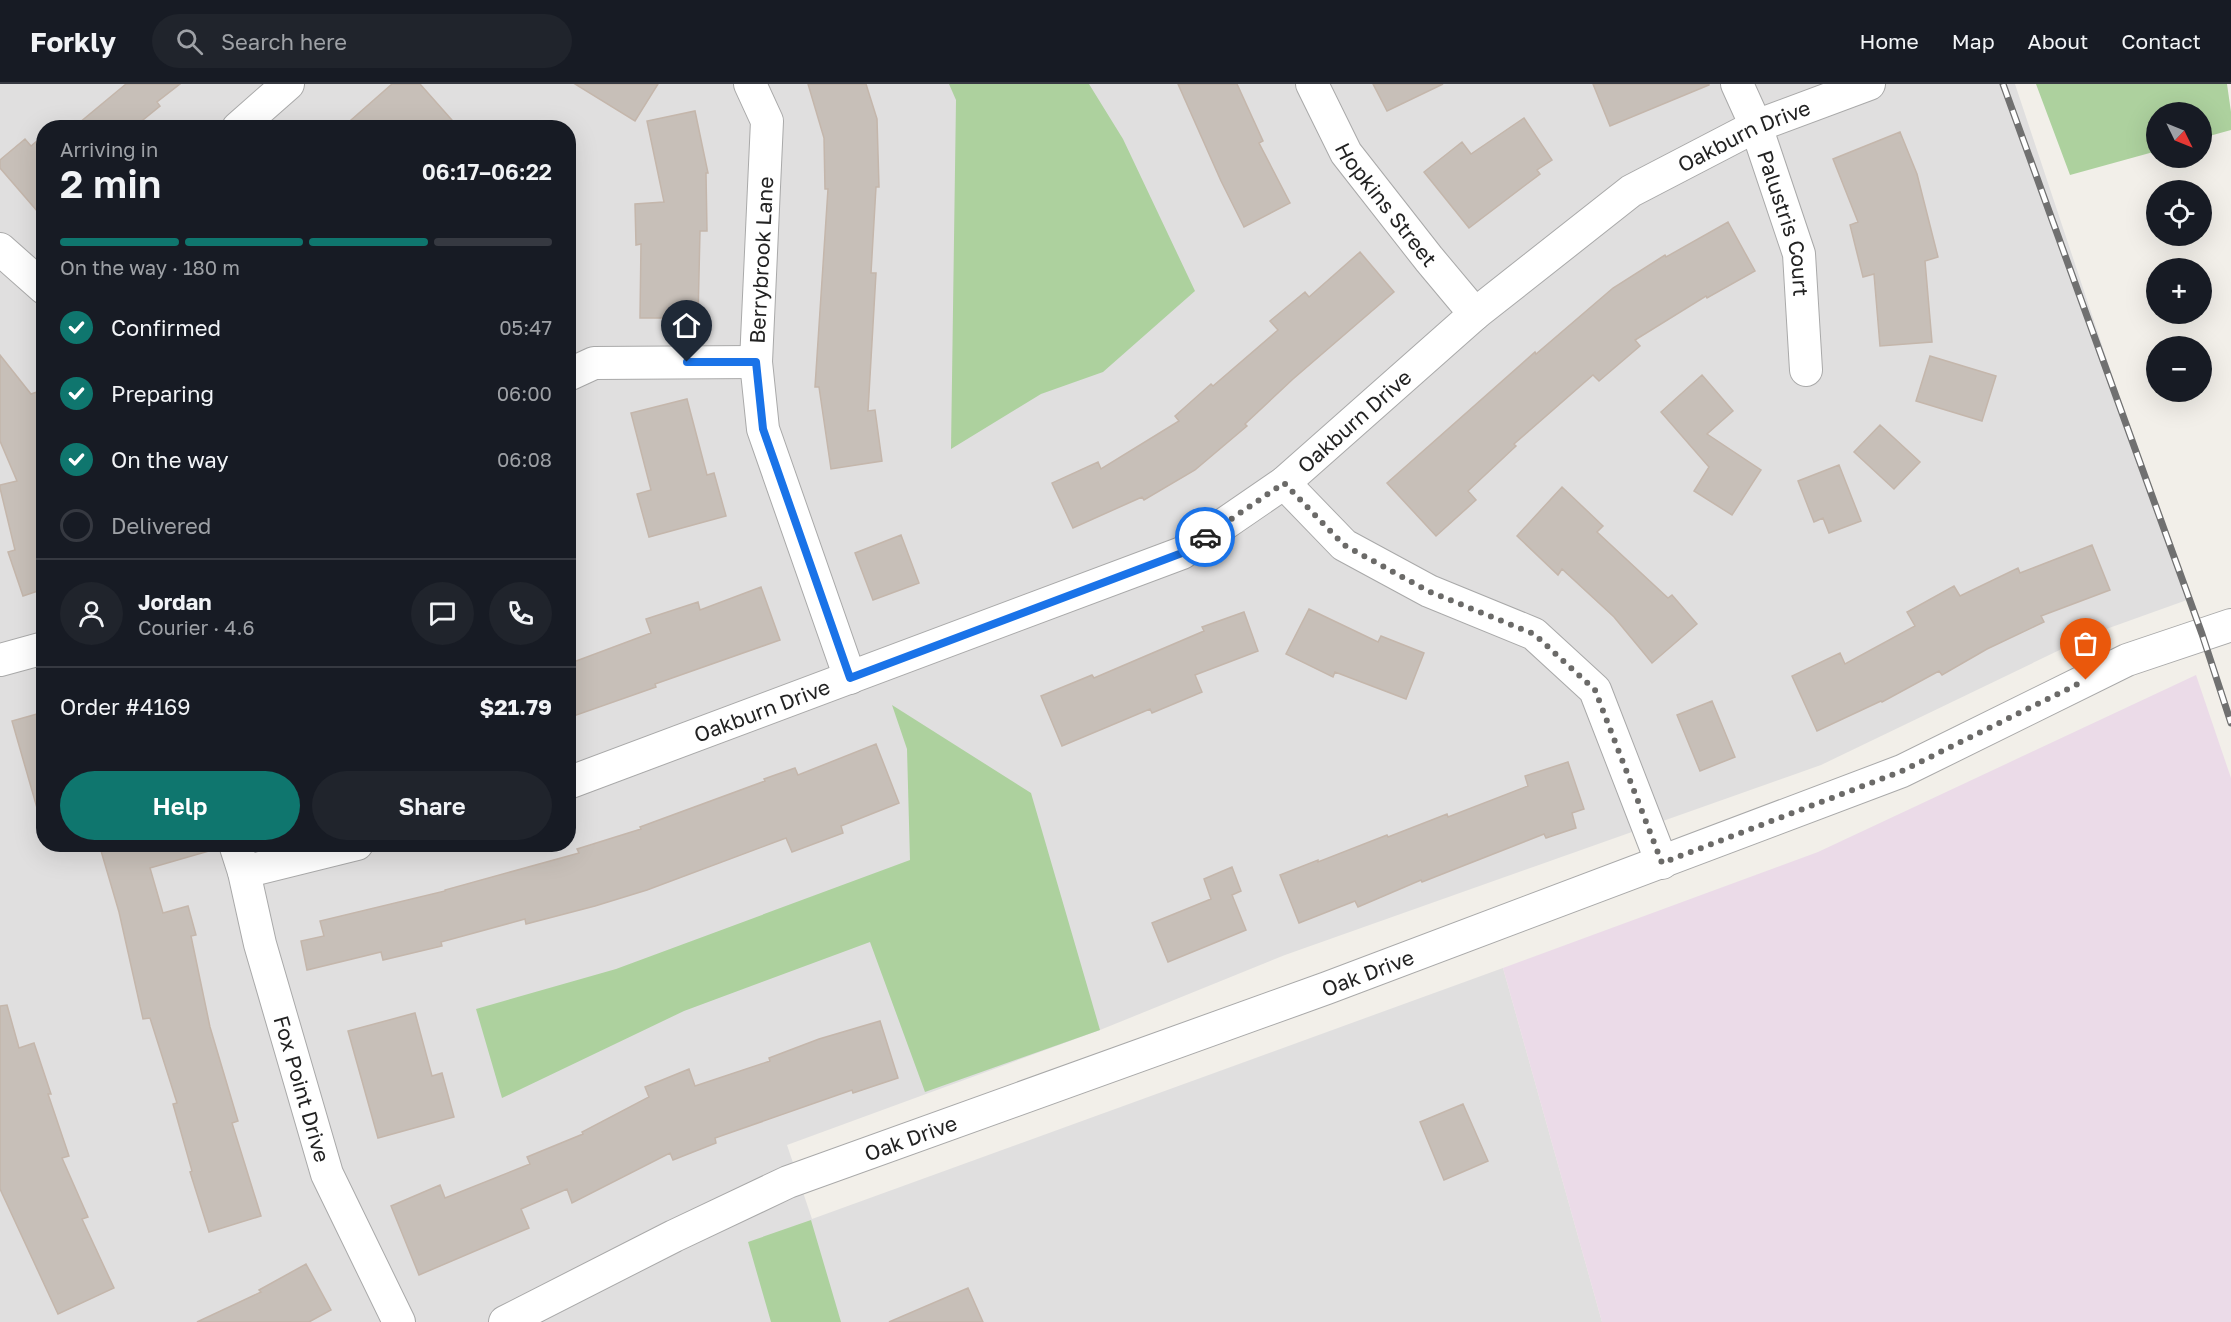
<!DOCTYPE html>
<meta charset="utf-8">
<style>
body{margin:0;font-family:"Golos Text",sans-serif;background:#20242c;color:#f1f3f6;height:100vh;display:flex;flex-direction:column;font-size:22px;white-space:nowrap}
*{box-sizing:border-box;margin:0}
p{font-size:20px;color:#9ea1a6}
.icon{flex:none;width:33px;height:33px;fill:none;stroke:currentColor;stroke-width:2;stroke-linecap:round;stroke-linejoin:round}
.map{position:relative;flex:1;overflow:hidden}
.side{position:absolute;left:36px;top:36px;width:540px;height:732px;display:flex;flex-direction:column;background:#171b24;border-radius:24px;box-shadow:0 6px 24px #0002}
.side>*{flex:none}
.needle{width:39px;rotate:133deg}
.buttons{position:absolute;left:2146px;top:18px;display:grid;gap:12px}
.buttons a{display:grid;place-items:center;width:66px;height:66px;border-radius:50%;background:#171b24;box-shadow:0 6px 24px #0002;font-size:30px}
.pin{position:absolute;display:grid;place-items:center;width:51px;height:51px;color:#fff;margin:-62px -26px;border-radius:50% 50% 50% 0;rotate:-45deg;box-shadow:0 0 6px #0007}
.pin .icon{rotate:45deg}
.courier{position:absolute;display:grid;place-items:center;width:60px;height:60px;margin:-30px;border:4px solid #1a73e8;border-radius:50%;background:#fff;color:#222;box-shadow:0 2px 8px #0007}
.head em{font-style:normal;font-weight:600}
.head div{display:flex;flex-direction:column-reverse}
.head{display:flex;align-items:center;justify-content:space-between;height:102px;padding:0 24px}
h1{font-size:39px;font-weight:600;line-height:45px}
.bar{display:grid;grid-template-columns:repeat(4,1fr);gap:9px 6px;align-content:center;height:72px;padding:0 24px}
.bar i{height:8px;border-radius:4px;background:#363941}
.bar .active{background:#0f766e}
.bar p{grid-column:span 4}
.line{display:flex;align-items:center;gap:15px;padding:0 24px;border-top:2px solid #363941}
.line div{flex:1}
.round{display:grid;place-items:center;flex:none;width:63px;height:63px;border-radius:32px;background:#20242c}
ol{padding:0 24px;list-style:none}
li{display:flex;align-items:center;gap:18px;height:66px}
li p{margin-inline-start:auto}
li .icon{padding:6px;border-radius:50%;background:#0f766e;color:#fff;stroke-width:4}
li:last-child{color:#9ea1a6}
li i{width:33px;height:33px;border:3px solid #363941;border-radius:50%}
.action{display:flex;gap:12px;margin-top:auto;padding:12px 24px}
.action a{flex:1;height:69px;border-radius:36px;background:#0f766e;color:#fff;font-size:24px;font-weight:600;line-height:69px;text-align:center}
.action a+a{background:#20242c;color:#f1f3f6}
header{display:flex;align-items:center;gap:36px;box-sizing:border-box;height:84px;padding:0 30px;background:#171b24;border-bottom:2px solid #363941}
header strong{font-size:28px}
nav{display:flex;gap:33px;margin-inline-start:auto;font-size:21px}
.search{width:420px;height:54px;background:#20242c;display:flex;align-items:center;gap:15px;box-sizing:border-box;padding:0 21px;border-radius:33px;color:#9ea1a6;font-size:22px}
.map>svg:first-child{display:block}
.residential{fill:#e0dfdf;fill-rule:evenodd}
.industrial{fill:#ebdbe8}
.forest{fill:#add19e}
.building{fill:#c7bfb8;stroke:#c4b6ab;stroke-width:1.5}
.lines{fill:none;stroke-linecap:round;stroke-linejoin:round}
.minor-casing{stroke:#a9a9a9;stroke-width:34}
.minor{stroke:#fff;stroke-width:32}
.rail-casing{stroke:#707070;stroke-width:7}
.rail{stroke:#fff;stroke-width:4.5;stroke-dasharray:14;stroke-linecap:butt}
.done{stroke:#6b6a68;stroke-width:6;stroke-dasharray:0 10.8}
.route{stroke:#1a73e8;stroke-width:8}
.labels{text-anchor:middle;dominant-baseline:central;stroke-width:5;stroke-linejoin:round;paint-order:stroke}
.street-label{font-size:21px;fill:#222;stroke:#fff}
</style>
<header>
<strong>Forkly</strong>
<div class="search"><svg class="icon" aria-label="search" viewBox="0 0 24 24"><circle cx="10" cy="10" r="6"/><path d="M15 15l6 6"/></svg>Search here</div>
<nav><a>Home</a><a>Map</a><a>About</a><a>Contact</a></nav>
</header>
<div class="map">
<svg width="2231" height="1238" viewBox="0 0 2231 1238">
<rect width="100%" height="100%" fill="#f2efe9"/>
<path class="residential" d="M 0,0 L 2015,0 L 2187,516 L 2095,549 L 1821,681 L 1285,871 L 1100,946 L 787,1061 L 812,1135 L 1503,884 L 1602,1238 L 0,1238 ZM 44,44 L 568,44 L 568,760 L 44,760 Z"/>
<path class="industrial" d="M 2196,591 L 2231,694 L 2231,1238 L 1602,1238 L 1503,884 L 1818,768 Z"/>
<path class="forest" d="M 949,0 L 1089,0 L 1123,55 L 1195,207 L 1103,288 L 1041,310 L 951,365 L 956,16 Z
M 2036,0 L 2227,0 L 2231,28 L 2231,46 L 2202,54 L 2202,28 L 2157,28 L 2157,67 L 2070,91 Z
M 892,621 L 1031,709 L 1100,946 L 925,1008 L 870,858 L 684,927 L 502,1014 L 476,925 L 616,885 L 910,776 L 907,665 Z
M 811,1136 L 841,1238 L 771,1238 L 748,1158 Z"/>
<path class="building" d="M 126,0 L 180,0 L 157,18 L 160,22 L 133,44 L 73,44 Z
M 392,0 L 420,0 L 459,44 L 342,44 Z
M 575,0 L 658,0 L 635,37 Z
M 808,0 L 866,0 L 877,35 L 879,103 L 876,103 L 871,189 L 876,189 L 868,327 L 875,326 L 882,377 L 831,385 L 819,303 L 815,303 L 828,105 L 825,105 L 824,54 Z
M 1178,0 L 1237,0 L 1263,57 L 1259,59 L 1290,119 L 1244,143 L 1221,97 Z
M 1373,0 L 1443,0 L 1387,27 Z
M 1593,0 L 1709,0 L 1709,1 L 1610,42 Z
M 695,27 L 708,89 L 706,89 L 707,147 L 700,147 L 698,234 L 640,234 L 641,160 L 636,161 L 635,120 L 664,118 L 647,37 Z
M 1524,34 L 1552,76 L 1537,86 L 1540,90 L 1469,144 L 1424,88 L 1462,58 L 1471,70 Z
M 1900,48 L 1917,90 L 1938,173 L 1925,177 L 1932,258 L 1880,262 L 1874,190 L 1863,193 L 1850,141 L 1858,138 L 1833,75 Z
M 44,51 L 44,135 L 0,84 L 0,76 L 25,55 L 31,62 Z
M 1728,138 L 1755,187 L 1707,214 L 1706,212 L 1635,256 L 1640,262 L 1599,297 L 1593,291 L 1514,360 L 1516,362 L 1468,407 L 1476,416 L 1436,452 L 1387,399 L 1535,268 L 1536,270 L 1613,204 L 1665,171 L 1666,173 Z
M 1360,168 L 1394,208 L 1293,295 L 1245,340 L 1247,342 L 1195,386 L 1144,416 L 1142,413 L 1073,444 L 1052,399 L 1098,378 L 1101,385 L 1179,337 L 1175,332 L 1211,300 L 1213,302 L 1278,246 L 1270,237 L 1305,208 L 1309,213 Z
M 0,271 L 31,310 L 37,308 L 44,324 L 44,505 L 23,512 L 8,468 L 15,466 L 0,404 L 0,401 L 17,397 L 0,357 Z
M 1930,272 L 1996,292 L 1982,337 L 1916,317 Z
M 1702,291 L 1733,327 L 1707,350 L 1761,386 L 1732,431 L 1694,407 L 1709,383 L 1661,328 Z
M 687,315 L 707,391 L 714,389 L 726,432 L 649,453 L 637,410 L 651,406 L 631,329 Z
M 1880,341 L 1920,378 L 1894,405 L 1854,368 Z
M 1839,381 L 1861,437 L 1829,449 L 1823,434 L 1814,438 L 1798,397 Z
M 1562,403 L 1603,442 L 1597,448 L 1668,514 L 1672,511 L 1697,540 L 1652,579 L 1614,533 L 1562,485 L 1558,491 L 1517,452 Z
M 901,451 L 919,499 L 873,516 L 855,469 Z
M 2092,461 L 2110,506 L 2041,532 L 2044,538 L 1987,565 L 1942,591 L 1939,587 L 1882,618 L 1881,617 L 1817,647 L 1792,592 L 1840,569 L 1845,580 L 1915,542 L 1907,528 L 1954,502 L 1960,512 L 2018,484 L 2020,489 Z
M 761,503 L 780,556 L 655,600 L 656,603 L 568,634 L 568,580 L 651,549 L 646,535 L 698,518 L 700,526 Z
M 1309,525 L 1378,558 L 1381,552 L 1424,569 L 1406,615 L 1335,588 L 1333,593 L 1286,570 Z
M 1244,528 L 1258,567 L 1195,591 L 1202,608 L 1152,629 L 1150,625 L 1062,662 L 1041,612 L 1092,591 L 1094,594 L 1204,547 L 1202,543 Z
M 1712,617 L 1735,673 L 1700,687 L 1677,631 Z
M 44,628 L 44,723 L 37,724 L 12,637 Z
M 876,660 L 899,719 L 841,742 L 843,749 L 792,768 L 786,754 L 647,806 L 595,822 L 526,840 L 525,835 L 441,858 L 442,862 L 383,876 L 381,868 L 307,886 L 301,857 L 324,852 L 320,837 L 445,807 L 445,806 L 579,769 L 577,765 L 641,745 L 640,743 L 765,697 L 764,695 L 795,684 L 798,691 Z
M 1568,678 L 1584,725 L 1572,729 L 1576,744 L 1546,754 L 1544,750 L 1422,798 L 1421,796 L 1358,823 L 1355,817 L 1299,839 L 1280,791 L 1318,776 L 1318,778 L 1387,751 L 1388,753 L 1447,730 L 1448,733 L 1528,702 L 1525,692 Z
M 99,760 L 208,760 L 209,767 L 150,784 L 163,829 L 188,822 L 196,851 L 191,852 L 210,943 L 238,1037 L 232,1039 L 261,1132 L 209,1148 L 190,1088 L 192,1087 L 173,1020 L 177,1019 L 150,934 L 143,935 L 119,828 Z
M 1232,783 L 1241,807 L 1232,811 L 1246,846 L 1168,878 L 1152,839 L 1211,815 L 1204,795 Z
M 7,921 L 19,964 L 34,959 L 51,1010 L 48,1010 L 69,1072 L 62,1074 L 88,1133 L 82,1135 L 114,1204 L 58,1230 L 0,1105 L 0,922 Z
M 415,929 L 432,992 L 442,989 L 454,1033 L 378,1054 L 348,947 Z
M 880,937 L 898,994 L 853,1009 L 852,1006 L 715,1054 L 716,1059 L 673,1076 L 670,1069 L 572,1119 L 567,1105 L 521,1125 L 529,1144 L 419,1191 L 391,1122 L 440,1101 L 445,1114 L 530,1080 L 527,1073 L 583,1050 L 582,1048 L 649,1013 L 645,1003 L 689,985 L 695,1002 L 770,977 L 769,974 L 819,955 Z
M 1463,1020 L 1488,1077 L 1444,1096 L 1420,1038 Z
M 306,1180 L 331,1226 L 309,1238 L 197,1238 L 261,1208 L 259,1206 Z
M 968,1204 L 983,1238 L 889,1238 Z"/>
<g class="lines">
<g class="minor-casing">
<g id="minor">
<path d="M 750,0 L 767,37 L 756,278 L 763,345 L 850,594"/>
<path id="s1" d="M 1312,0 L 1346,69 L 1429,175 L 1475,230"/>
<path id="s2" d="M 1737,0 L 1756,42 L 1799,170 L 1806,286"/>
<path d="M 238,44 L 288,0"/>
<path d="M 0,165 L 44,204"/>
<path d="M 568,291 L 594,279 L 756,278"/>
<path d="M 1284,399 L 1344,461 L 1429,507 L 1534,550 L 1595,606 L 1662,779"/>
<path d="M 0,576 L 44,564"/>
<path id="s3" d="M 568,699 L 1182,469 L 1284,399 L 1475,230 L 1631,107 L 1756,42 L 1869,0"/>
<path id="s4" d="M 235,760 L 244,788 L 260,860 L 327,1090 L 399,1238"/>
<path d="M 244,788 L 357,760"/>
<path id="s5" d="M 505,1238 L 674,1152 L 788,1098 L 1327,904 L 1902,687 L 2127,576 L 2231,541"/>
</g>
</g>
<use href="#minor" class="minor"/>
<g class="rail-casing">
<path id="rail" d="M 2003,0 L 2202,550 L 2231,639"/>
</g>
<use href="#rail" class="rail"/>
</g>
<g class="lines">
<path class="done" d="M 1205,453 L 1284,399 L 1344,461 L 1428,507 L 1534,550 L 1595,606 L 1662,779 L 1902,687 L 2086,596"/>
<path class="route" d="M 687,278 L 756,278 L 763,345 L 850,594 L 1182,469 L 1205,453"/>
</g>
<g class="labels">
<g class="street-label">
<text stroke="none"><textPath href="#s3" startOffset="1359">Oakburn Drive</textPath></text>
<text stroke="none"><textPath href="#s1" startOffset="142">Hopkins Street</textPath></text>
<text stroke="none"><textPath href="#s2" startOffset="148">Palustris Court</textPath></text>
<text transform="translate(761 176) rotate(-87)">Berrybrook Lane</text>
<text stroke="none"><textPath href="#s3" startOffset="873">Oakburn Drive</textPath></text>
<text stroke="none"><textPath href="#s3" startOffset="207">Oakburn Drive</textPath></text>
<text stroke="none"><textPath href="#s5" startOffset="932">Oak Drive</textPath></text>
<text stroke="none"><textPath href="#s4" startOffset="254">Fox Point Drive</textPath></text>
<text stroke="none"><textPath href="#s5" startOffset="446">Oak Drive</textPath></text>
</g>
</g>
</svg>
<div class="buttons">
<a><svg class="needle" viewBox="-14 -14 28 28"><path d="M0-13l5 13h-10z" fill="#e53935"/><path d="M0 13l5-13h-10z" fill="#9ea1a6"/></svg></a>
<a><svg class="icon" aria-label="locate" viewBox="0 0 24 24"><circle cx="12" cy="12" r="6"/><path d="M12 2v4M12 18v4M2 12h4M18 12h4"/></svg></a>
<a>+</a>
<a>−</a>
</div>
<div class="pin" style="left:2086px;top:596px;background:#ea580c"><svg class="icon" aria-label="bag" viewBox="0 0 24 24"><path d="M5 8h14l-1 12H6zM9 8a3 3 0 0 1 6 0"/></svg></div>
<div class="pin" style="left:687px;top:278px;background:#1f2937"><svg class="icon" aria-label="home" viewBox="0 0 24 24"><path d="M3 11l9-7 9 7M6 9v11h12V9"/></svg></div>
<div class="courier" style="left:1205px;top:453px"><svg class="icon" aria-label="car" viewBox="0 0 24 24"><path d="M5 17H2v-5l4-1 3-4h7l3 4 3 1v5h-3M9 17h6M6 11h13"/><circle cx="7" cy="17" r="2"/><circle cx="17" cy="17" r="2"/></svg></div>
<section class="side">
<div class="head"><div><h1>2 min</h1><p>Arriving in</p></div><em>06:17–06:22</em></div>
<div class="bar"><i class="active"></i><i class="active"></i><i class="active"></i><i></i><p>On the way · 180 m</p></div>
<ol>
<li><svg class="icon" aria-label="check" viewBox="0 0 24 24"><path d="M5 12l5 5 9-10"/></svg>Confirmed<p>05:47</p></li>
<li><svg class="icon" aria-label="check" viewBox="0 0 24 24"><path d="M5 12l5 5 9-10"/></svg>Preparing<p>06:00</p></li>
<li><svg class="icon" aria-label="check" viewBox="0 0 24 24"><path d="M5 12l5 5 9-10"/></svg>On the way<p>06:08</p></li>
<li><i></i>Delivered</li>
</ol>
<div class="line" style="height:108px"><a class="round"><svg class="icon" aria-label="person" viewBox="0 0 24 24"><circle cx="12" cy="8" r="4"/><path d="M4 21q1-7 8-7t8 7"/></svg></a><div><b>Jordan</b><p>Courier · 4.6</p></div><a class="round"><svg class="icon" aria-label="chat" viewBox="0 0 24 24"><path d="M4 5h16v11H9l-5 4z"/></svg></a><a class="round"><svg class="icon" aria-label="phone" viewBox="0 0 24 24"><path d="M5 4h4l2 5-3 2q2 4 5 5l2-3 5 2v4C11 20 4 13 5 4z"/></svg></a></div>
<div class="line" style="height:78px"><div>Order #4169</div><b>$21.79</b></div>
<div class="action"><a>Help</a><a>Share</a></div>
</section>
</div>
